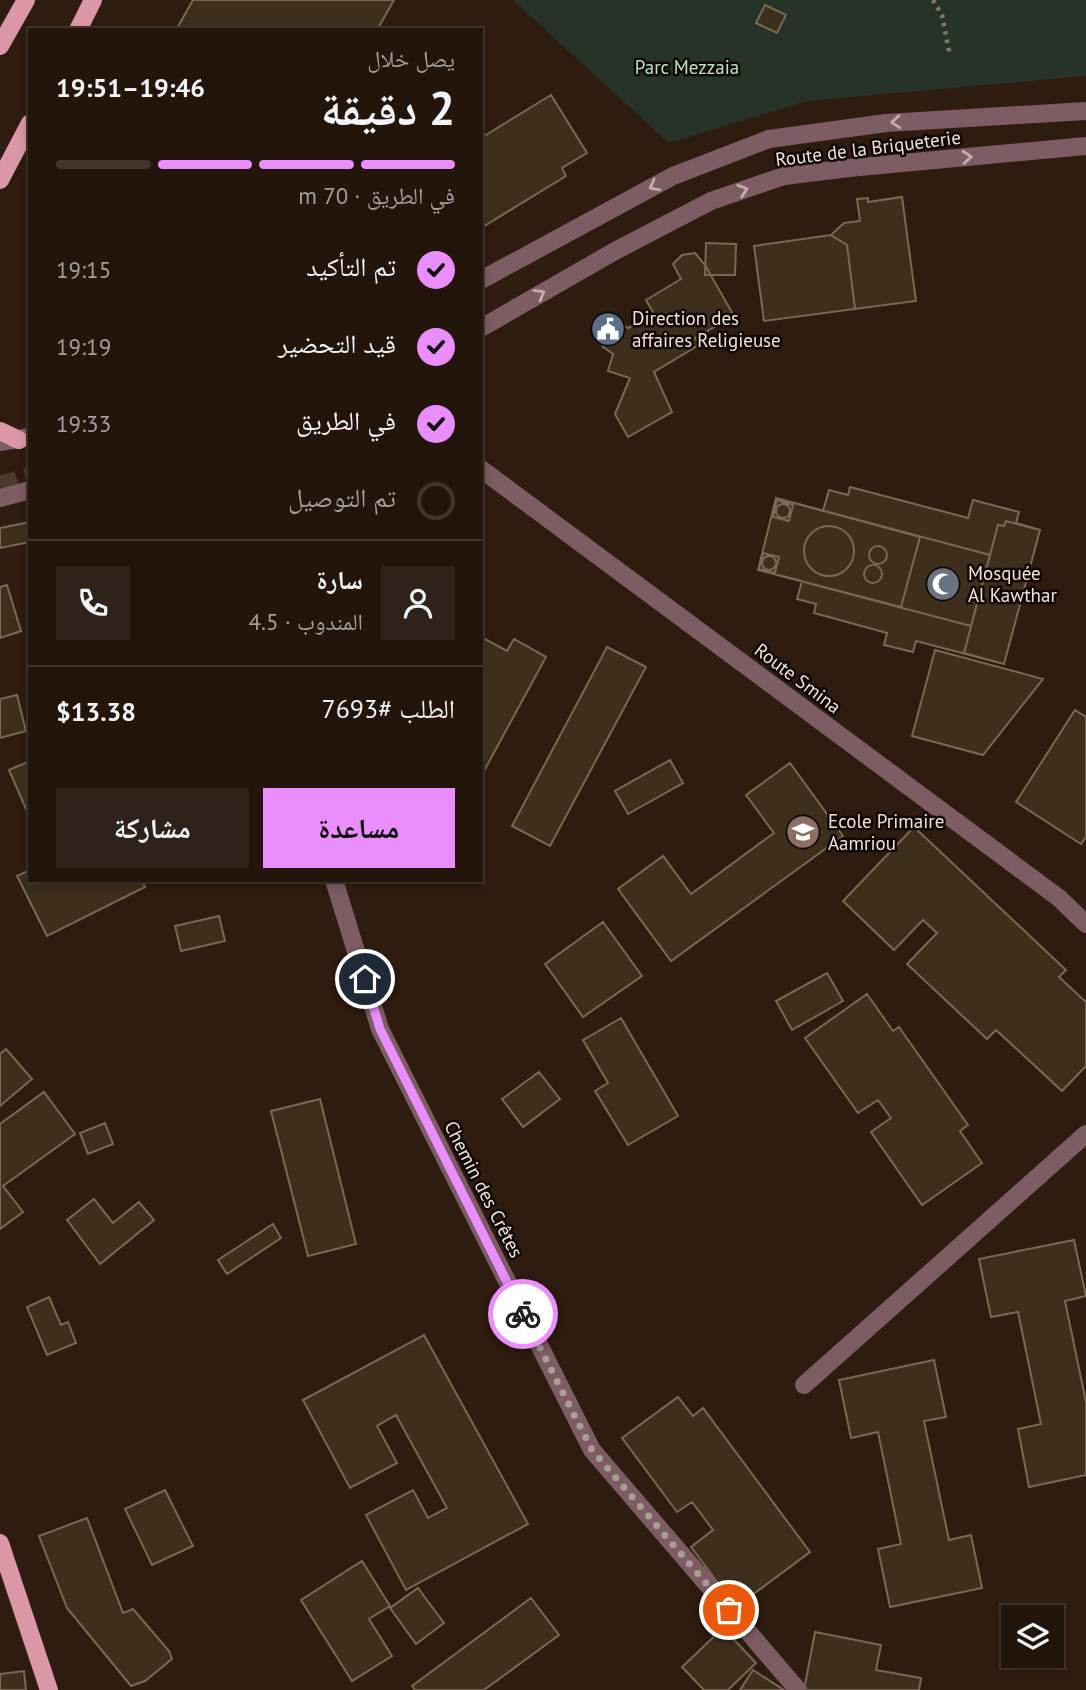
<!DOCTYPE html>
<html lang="ar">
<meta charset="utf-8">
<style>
body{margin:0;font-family:"PT Sans","Noto Naskh Arabic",sans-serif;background:#2f221a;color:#f1f3f6;direction:rtl;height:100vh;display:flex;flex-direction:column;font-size:26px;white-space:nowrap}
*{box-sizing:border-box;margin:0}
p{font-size:23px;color:#a39f9d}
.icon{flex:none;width:38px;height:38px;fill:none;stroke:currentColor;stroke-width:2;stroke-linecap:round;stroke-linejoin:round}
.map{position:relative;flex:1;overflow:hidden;direction:ltr}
.drawer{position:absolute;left:28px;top:28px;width:455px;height:854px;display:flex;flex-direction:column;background:#23150c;border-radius:0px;box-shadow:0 4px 10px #0003,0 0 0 2px #40342d;direction:rtl}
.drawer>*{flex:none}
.tools{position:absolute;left:1001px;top:1605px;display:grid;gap:14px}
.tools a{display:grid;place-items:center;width:63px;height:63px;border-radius:0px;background:#23150c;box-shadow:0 4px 10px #0003,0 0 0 2px #40342d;font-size:35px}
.pin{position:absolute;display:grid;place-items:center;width:60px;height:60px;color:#fff;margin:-30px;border:4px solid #fff;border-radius:50%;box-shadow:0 2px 7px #0007}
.courier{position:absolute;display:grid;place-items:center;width:70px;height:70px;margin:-35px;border:5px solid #ea8dfd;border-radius:50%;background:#fff;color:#222;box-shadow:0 2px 9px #0007}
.overview em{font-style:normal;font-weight:700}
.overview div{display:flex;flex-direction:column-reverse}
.overview{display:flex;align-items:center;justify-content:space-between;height:119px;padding:0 28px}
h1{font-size:46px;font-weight:700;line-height:52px}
.bar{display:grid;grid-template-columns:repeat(4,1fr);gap:10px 7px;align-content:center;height:84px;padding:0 28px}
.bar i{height:9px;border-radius:5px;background:#40342d}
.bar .on{background:#ea8dfd}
.bar p{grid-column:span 4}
.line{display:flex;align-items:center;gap:18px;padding:0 28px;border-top:2px solid #40342d}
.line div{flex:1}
.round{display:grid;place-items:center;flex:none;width:74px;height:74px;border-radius:0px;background:#2f221a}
ol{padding:0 28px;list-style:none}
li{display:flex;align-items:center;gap:21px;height:77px}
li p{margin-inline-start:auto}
li .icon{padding:7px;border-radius:50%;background:#ea8dfd;color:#111;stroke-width:4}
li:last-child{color:#a39f9d}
li i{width:38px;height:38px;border:4px solid #40342d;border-radius:50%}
.button{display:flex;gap:14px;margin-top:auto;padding:14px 28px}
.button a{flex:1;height:80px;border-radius:0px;background:#ea8dfd;color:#111;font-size:28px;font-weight:700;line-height:80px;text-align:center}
.button a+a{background:#2f221a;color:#f1f3f6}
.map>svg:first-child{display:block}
.green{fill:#273328}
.building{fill:#3d2f1c;stroke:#786954;stroke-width:2}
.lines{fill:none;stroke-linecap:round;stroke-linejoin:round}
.minor-tunnel{stroke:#4c3a2e;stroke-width:18;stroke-dasharray:18 9;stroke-linecap:butt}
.path{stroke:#85746a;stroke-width:4.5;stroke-dasharray:3.5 5;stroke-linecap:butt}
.minor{stroke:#7d5c64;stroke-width:18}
.major{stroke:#db96a7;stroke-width:18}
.oneway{stroke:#c2adab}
.done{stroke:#ac9d94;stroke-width:7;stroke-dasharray:0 12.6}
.route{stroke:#ea8dfd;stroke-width:9}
.labels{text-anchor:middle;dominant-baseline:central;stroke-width:5;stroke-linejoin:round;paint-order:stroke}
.park-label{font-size:19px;fill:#bae4bb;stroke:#110805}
.street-label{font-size:19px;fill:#f0e3db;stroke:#110805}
.poi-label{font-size:19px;fill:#f0e3db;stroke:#110805;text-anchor:start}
</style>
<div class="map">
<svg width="1086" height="1690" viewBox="0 0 1086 1690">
<rect width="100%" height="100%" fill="#2f1c10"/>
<path class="green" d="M 513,0 L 1086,0 L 1086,76 L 807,101 L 669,143 Z"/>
<path class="building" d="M 193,0 L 394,0 L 377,30 L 176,30 Z
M 765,5 L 786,15 L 777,33 L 756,23 Z
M 551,95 L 587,153 L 562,168 L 566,176 L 481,228 L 481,138 Z
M 902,197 L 916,301 L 855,309 L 847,245 L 831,235 L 844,223 L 860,221 L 857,199 L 868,198 L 868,202 Z
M 831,235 L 847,245 L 855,309 L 764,321 L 754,246 Z
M 706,243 L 736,244 L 735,275 L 705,275 Z
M 695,253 L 705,265 L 734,316 L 695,338 L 699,345 L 654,372 L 672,412 L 628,437 L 615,414 L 630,378 L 608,371 L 613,354 L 603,347 L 600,334 L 619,322 L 628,328 L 654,314 L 646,300 L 681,279 L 673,264 L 682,255 Z
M 850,487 L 968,518 L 973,500 L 1019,512 L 1016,523 L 1040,530 L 1004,664 L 916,641 L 913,652 L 884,645 L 887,633 L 814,613 L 816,604 L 797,599 L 802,581 L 758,570 L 776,498 L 823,511 L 829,490 L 848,495 Z
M 776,498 L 920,537 L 901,607 L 758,570 Z
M 776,498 L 990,555 L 971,626 L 758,570 Z
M 777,500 L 793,505 L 789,521 L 773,517 Z
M776 511a7 7 0 1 1 14 0a7 7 0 1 1-14 0Z
M 1006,521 L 1040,530 L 1004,664 L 964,653 L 998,525 L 1004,526 Z
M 30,522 L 30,542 L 0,548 L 0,528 Z
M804 551a25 25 0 1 1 50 0a25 25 0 1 1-50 0Z
M869 555a9 9 0 1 1 18 0a9 9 0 1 1-18 0Z
M 763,553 L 779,557 L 775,573 L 759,569 Z
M762 563a7 7 0 1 1 14 0a7 7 0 1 1-14 0Z
M864 574a9 9 0 1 1 18 0a9 9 0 1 1-18 0Z
M 7,585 L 21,631 L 0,638 L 0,587 Z
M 481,637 L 507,651 L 514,639 L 546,657 L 484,771 L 481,770 Z
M 607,647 L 646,667 L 550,846 L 512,826 Z
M 935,650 L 1043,679 L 983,755 L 912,736 Z
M 17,695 L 26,731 L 0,738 L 0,699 Z
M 1075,710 L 1086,717 L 1086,837 L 1081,844 L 1016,802 Z
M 670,760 L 683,783 L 628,814 L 615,791 Z
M 30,761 L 30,818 L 9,770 Z
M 790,763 L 843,836 L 671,961 L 618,889 L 663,856 L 691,894 L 774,833 L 746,795 Z
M 914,827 L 1066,970 L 1059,977 L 1086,1002 L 1086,1066 L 1062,1091 L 996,1030 L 987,1039 L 907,964 L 937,933 L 923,920 L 894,950 L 843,901 Z
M 30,870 L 30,880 L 142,880 L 145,887 L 47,936 L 17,876 Z
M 219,916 L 225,941 L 181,951 L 175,926 Z
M 603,922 L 642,976 L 583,1017 L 545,964 Z
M 827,973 L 843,1001 L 792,1030 L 776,1001 Z
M 867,994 L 893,1031 L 899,1027 L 968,1125 L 960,1131 L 982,1163 L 922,1205 L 871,1132 L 891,1118 L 878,1100 L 858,1113 L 805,1038 Z
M 621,1018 L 678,1116 L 628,1145 L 595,1091 L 608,1083 L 583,1040 Z
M 6,1049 L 32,1079 L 0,1106 L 0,1054 Z
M 539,1072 L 560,1099 L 523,1127 L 502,1099 Z
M 44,1092 L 75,1134 L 3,1186 L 23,1212 L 0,1229 L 0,1124 Z
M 320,1099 L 356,1244 L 308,1256 L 271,1111 Z
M 105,1123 L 113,1144 L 88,1154 L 80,1133 Z
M 94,1199 L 113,1223 L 139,1202 L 154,1220 L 100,1264 L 67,1220 Z
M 273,1224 L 281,1238 L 227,1274 L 218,1260 Z
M 1074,1240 L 1086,1296 L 1065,1301 L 1086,1402 L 1086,1475 L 1029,1487 L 1018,1429 L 1041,1424 L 1018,1312 L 991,1317 L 979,1259 Z
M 49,1297 L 61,1325 L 68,1322 L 76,1343 L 47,1355 L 27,1307 Z
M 424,1335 L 528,1524 L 406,1590 L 366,1515 L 413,1490 L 428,1518 L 447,1508 L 396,1415 L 377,1426 L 397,1463 L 350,1488 L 303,1400 Z
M 934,1360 L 946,1417 L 924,1421 L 949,1540 L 971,1535 L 982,1588 L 890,1607 L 878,1549 L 901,1544 L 878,1432 L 851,1438 L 839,1380 Z
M 678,1397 L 693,1416 L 703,1408 L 810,1552 L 736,1607 L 691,1547 L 713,1530 L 692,1502 L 677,1512 L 622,1438 Z
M 165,1490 L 193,1546 L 152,1565 L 125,1509 Z
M 87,1518 L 123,1613 L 133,1609 L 169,1651 L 172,1659 L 145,1681 L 131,1686 L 67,1608 L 39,1536 Z
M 362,1561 L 390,1606 L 369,1619 L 392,1656 L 352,1681 L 301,1600 Z
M 418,1588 L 444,1623 L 416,1644 L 390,1608 Z
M 531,1598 L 559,1635 L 484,1690 L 415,1690 L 412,1686 Z
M 1013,1621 L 1013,1648 L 1012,1648 L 1009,1622 Z
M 723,1628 L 756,1663 L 728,1690 L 704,1690 L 682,1667 Z
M 815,1632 L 881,1645 L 876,1670 L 921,1678 L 919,1690 L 804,1690 Z
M 753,1670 L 784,1690 L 740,1690 Z
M 24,1671 L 26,1690 L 0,1690 L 0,1674 Z"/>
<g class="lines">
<path class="minor-tunnel" d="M 0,485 L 30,476"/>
<path class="path" d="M 933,0 L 942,15 L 950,56"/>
<path class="minor" d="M 481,280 L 673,176 L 769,139 L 886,123 L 1086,111
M 481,328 L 615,251 L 711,201 L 784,176 L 849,168 L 1086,146
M 0,442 L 30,437
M 481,469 L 1059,898 L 1086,924
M 0,498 L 30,490
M 334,880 L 380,1029 L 592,1450 L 798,1690
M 804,1385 L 1086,1134"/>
<path class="major" d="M 78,30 L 93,0
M 0,46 L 26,0
M 0,180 L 30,123
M 0,431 L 19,440
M 0,1543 L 49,1690"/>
</g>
<defs><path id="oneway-chevron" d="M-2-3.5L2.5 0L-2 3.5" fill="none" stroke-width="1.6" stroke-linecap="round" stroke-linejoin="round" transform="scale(1.75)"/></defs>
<g class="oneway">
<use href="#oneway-chevron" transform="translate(896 122) rotate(176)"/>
<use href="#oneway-chevron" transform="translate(967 157) rotate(-5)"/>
<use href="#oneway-chevron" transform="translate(654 186) rotate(152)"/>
<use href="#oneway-chevron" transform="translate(743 190) rotate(-19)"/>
<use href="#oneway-chevron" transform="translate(540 294) rotate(-30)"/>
</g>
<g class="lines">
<path class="done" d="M 523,1314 L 592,1450 L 729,1610"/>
<path class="route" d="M 365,979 L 380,1029 L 523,1314"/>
</g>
<defs>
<g id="civic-disc" transform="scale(1.75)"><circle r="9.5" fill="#5c6f8a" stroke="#110805"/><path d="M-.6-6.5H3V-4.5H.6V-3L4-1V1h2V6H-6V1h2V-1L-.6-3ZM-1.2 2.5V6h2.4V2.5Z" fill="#fff"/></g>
<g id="mosque-disc" transform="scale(1.75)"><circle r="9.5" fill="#6b7280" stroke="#110805"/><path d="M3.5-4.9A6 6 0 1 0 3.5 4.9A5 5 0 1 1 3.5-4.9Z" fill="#fff"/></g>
<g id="school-disc" transform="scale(1.75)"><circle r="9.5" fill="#8d6e63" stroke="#110805"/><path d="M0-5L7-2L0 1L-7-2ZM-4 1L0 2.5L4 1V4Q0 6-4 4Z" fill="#fff"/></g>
</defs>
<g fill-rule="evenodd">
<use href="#civic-disc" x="608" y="329"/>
<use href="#mosque-disc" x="943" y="584"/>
<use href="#school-disc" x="803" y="832"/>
</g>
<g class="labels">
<g class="park-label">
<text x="687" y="67">Parc Mezzaia</text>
</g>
<g class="street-label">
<text transform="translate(868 148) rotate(-7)">Route de la Briqueterie</text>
<text transform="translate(798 678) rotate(37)">Route Smina</text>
<text transform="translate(484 1189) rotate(63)">Chemin des Crêtes</text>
</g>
<g class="poi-label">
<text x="632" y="318">Direction des<tspan x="632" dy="22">affaires Religieuse</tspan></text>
<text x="968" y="573">Mosquée<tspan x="968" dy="22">Al Kawthar</tspan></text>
<text x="828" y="821">Ecole Primaire<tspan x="828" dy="22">Aamriou</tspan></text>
</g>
</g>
</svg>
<div class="tools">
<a><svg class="icon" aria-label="layers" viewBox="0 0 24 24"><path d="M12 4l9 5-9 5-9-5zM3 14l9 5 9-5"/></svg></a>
</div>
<div class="pin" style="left:729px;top:1610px;background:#ea580c"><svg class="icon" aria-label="bag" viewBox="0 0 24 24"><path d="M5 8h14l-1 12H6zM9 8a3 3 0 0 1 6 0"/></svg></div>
<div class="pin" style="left:365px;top:979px;background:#1f2937"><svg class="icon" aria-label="home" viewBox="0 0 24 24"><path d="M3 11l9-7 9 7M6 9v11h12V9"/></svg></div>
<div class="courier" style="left:523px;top:1314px"><svg class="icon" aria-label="bike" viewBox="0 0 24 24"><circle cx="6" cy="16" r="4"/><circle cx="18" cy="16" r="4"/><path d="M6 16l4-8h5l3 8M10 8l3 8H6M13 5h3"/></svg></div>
<section class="drawer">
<div class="overview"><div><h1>2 دقيقة</h1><p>يصل خلال</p></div><em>19:46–19:51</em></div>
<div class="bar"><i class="on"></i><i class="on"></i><i class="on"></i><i></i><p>في الطريق · 70 m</p></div>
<ol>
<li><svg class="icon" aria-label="check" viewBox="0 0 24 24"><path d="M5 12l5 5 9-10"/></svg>تم التأكيد<p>19:15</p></li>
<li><svg class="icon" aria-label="check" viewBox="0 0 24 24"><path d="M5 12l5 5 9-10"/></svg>قيد التحضير<p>19:19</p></li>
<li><svg class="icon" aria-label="check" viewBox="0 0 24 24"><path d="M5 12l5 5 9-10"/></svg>في الطريق<p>19:33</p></li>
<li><i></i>تم التوصيل</li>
</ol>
<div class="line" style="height:126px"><a class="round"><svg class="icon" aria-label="person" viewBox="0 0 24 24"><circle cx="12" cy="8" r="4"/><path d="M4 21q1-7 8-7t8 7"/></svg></a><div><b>سارة</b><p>المندوب · 4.5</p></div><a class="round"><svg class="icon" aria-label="phone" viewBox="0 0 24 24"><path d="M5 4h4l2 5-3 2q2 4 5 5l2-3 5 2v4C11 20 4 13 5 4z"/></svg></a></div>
<div class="line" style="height:91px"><div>الطلب #7693</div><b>$13.38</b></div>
<div class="button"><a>مساعدة</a><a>مشاركة</a></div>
</section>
</div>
